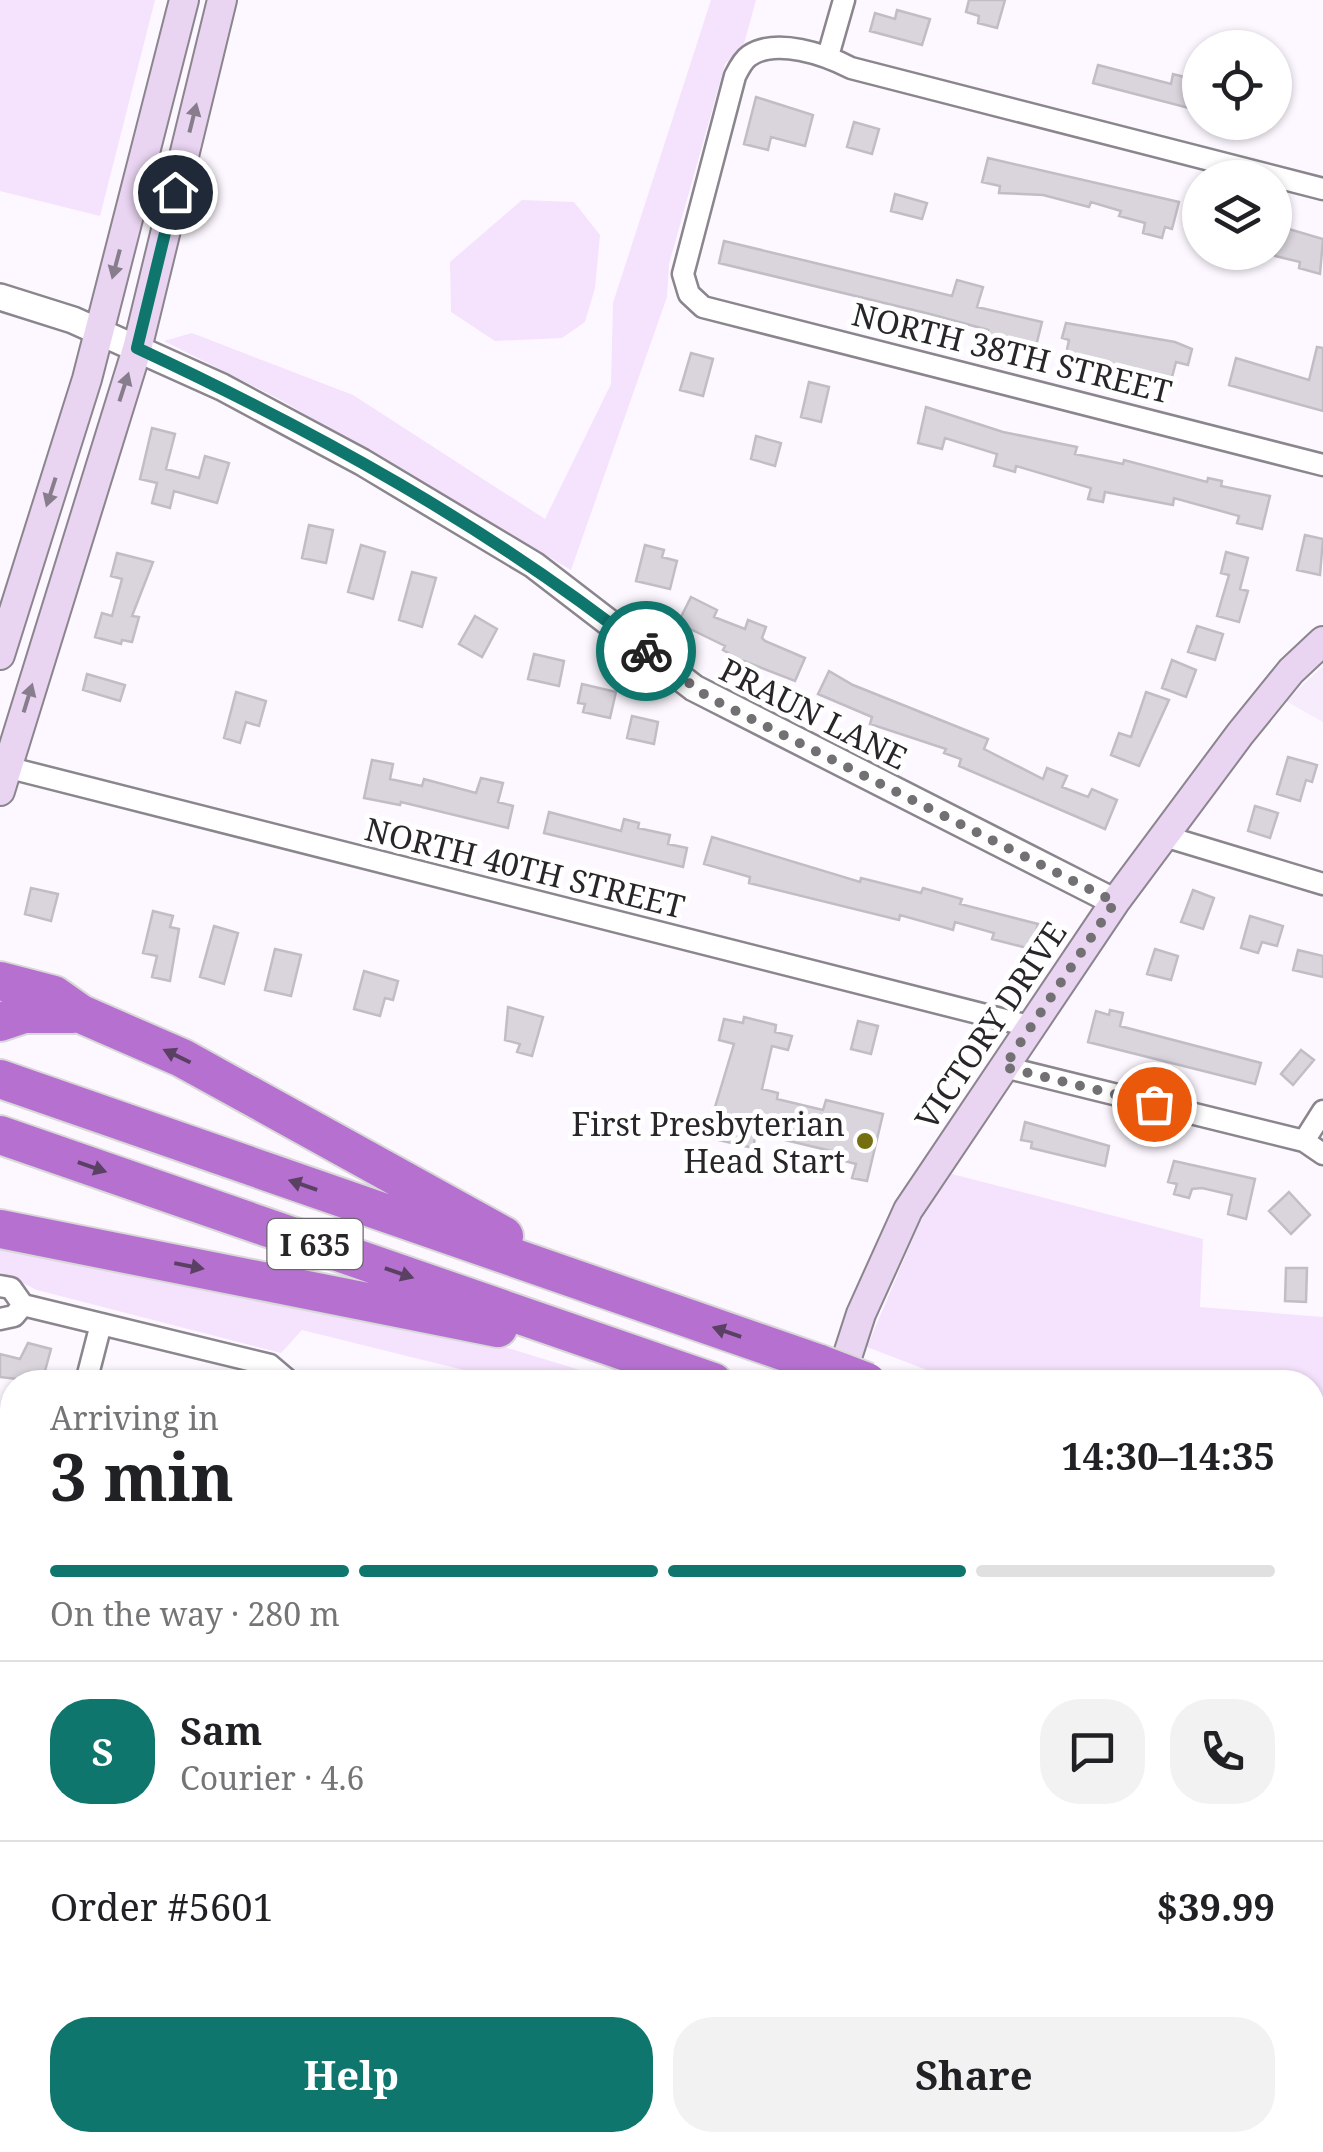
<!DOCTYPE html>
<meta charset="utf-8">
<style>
body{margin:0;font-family:"Noto Serif",serif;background:#f2f2f2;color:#202124;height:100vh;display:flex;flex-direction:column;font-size:38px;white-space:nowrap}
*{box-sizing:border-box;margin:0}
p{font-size:32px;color:#757577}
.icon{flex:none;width:55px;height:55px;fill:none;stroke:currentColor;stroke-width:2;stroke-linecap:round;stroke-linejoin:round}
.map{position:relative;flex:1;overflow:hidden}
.sheet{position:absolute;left:0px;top:1370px;width:1325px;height:782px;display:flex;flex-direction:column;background:#fff;border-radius:40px 40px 0 0;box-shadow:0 2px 8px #0004}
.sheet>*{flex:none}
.controls{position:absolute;left:1182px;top:30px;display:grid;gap:20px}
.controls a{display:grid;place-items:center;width:110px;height:110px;border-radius:50%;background:#fff;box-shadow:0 2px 8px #0004;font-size:50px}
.pin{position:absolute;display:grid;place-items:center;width:85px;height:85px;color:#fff;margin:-42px;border:5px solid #fff;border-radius:50%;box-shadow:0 2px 10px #0007}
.courier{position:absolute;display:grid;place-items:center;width:100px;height:100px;margin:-50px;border:8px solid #0f766e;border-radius:50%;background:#fff;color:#222;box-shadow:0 2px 12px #0007}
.head em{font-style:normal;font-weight:700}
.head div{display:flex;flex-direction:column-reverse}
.head{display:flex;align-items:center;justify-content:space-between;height:170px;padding:0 50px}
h1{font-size:65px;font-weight:700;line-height:75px}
.bar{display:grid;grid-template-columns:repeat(4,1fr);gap:15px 10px;align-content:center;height:120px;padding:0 50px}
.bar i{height:12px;border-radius:8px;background:#e0e0e0}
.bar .selected{background:#0f766e}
.bar p{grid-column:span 4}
.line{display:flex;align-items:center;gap:25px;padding:0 50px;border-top:2px solid #e0e0e0}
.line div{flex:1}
.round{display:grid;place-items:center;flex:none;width:105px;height:105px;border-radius:40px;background:#f2f2f2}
.primary-button{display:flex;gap:20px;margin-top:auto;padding:20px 50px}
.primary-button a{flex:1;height:115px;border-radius:40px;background:#0f766e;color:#fff;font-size:40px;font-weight:700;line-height:115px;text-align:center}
.primary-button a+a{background:#f2f2f2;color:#202124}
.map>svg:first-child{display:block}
.built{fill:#f6ecfb}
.green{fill:#f5e2fd}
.building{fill:#dad4dd;stroke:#c2bcc5;stroke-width:2.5}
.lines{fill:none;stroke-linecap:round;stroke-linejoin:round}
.minor-casing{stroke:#8b858d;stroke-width:25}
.tertiary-casing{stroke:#8b858d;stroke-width:30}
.secondary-casing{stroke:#8b858d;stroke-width:32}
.motorway-casing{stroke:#d8d8d8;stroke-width:42}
.minor{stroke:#fff;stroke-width:20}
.tertiary{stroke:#fff;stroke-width:25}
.secondary{stroke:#e9d4f1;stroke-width:28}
.motorway{stroke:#b671d0;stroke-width:38}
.motorway-bridge-casing{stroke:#d8d8d8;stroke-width:42;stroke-linecap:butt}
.motorway-bridge{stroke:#b671d0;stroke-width:38}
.oneway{fill:#887d8d}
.oneway2{fill:#5a4063}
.done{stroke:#737074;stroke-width:10;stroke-dasharray:0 18}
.route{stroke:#0f766e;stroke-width:12}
.poi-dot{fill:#756f10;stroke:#fff;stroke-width:4}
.labels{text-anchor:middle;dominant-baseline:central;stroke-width:10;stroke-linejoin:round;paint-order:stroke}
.shield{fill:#fff;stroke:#686769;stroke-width:2.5}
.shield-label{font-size:30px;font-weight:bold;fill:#282629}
.street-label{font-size:32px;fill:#282629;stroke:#fff}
.poi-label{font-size:32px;fill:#282629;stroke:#fff;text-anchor:end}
</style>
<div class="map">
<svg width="1323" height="2152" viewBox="0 0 1323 2152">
<rect width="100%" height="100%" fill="#fdf8ff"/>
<path class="built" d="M 1323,666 L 1323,722 L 1286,701 Z"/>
<path class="green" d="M 0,0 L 155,0 L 100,216 L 0,191 Z
M 711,0 L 756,0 L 744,44 L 725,64 L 669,264 L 667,297 L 571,570 L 279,399 L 164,341 L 192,333 L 353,395 L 545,519 L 611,384 L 613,303 Z
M 522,200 L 574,202 L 600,235 L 595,288 L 585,322 L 562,338 L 495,341 L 451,312 L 450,262 Z
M 952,1174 L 1203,1239 L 1200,1307 L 1323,1317 L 1323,1530 L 1313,1525 L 1312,1382 L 958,1382 L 867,1347 L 921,1219 Z
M 0,1240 L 485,1341 L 619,1382 L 512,1382 L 302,1330 L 281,1353 L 37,1290 L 0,1272 Z
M 1313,1637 L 1323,1643 L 1323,1860 L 1312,1857 Z"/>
<path class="building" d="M 969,0 L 1005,0 L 997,28 L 978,23 L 979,16 L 966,12 Z
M 897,10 L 930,19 L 922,45 L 870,31 L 875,13 L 895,19 Z
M 1098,65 L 1171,84 L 1173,74 L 1200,81 L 1200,111 L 1093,83 Z
M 756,97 L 813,115 L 805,146 L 771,137 L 768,150 L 744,144 Z
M 854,122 L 879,129 L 872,154 L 847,147 Z
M 988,158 L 1179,202 L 1172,229 L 1165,227 L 1162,238 L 1143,233 L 1145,223 L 1119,216 L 1121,211 L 1091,202 L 1089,207 L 1043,195 L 999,193 L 1000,186 L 982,182 Z
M 895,194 L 927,203 L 922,219 L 891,211 Z
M 1275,225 L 1323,239 L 1320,274 L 1299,268 L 1300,262 L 1275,256 Z
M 724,241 L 952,296 L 957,280 L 983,287 L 977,307 L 1042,322 L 1036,346 L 987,335 L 988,330 L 930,314 L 719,263 Z
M 1066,323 L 1175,342 L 1192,349 L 1188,365 L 1176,362 L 1172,377 L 1066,354 L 1069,340 L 1062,338 Z
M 1317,347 L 1323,348 L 1323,411 L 1229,385 L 1236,358 L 1309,380 Z
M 691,353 L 713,359 L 703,396 L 680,390 Z
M 809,382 L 829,387 L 821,422 L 801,417 Z
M 926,407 L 1003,432 L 1077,447 L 1075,454 L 1123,464 L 1124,460 L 1207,482 L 1208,478 L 1222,481 L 1221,486 L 1270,496 L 1262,529 L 1237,523 L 1239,516 L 1174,498 L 1173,505 L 1105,492 L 1103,502 L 1088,499 L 1091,488 L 1016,466 L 1015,472 L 994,466 L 997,454 L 945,438 L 942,449 L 918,443 Z
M 152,428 L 175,434 L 166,469 L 199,478 L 205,456 L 229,463 L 217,503 L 174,491 L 170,508 L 152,503 L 157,483 L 140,479 Z
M 756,436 L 781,443 L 775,466 L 751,459 Z
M 309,525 L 333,530 L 326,563 L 302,558 Z
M 1305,535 L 1323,539 L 1320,575 L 1297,570 Z
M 361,545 L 385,552 L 373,599 L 348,592 Z
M 645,545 L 664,550 L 662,557 L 677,561 L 670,589 L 636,581 Z
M 1226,552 L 1248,558 L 1240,589 L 1248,591 L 1239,622 L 1217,616 L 1229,575 L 1221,573 Z
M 117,553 L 153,562 L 132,616 L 139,617 L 132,642 L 122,640 L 121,644 L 95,637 L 102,613 L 112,616 L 122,579 L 111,576 Z
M 412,572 L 436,578 L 422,627 L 399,620 Z
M 691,597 L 717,610 L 714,617 L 745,629 L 748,620 L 766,627 L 762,638 L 765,641 L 805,658 L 795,681 L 741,660 L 723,650 L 725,646 L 678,623 Z
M 475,616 L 497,629 L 482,657 L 459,644 Z
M 1197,626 L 1223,634 L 1215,660 L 1188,652 Z
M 534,654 L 564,661 L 559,686 L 528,679 Z
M 1172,660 L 1196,670 L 1186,697 L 1162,688 Z
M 829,671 L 853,685 L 988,739 L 984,749 L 1043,779 L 1047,768 L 1067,776 L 1062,787 L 1088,797 L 1092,789 L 1117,800 L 1105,829 L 959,766 L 961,759 L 944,753 L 946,749 L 870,724 L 872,717 L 818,694 Z
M 87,674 L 125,685 L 120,701 L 83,690 Z
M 582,684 L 616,692 L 610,718 L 583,712 L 585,704 L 578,703 Z
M 236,692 L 266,701 L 259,726 L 246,722 L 240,743 L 224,738 Z
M 1146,692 L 1169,700 L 1139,766 L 1111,755 L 1119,733 L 1131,737 Z
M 632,716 L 658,722 L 654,744 L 627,738 Z
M 1288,757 L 1317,765 L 1312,782 L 1306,780 L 1300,801 L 1277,794 Z
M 372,760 L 393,764 L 390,779 L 422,786 L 424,779 L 476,793 L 481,778 L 503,783 L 498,802 L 513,806 L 508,828 L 401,802 L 400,805 L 364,798 Z
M 1255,806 L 1278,813 L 1270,838 L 1248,831 Z
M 549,812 L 621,831 L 624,819 L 639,823 L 638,828 L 670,835 L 668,844 L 687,848 L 683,867 L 544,833 Z
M 712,837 L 860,882 L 861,878 L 921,893 L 923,888 L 962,899 L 960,904 L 1038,924 L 1031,949 L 992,939 L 994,933 L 955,922 L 953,930 L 900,915 L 899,920 L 749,883 L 750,877 L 704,864 Z
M 31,888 L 58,894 L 51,921 L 25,914 Z
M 1193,890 L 1214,898 L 1203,929 L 1181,922 Z
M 153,911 L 173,916 L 170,927 L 179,929 L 170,981 L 152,977 L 157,956 L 143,953 Z
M 1250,916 L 1283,926 L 1277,946 L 1262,942 L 1258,953 L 1241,948 Z
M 214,926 L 238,933 L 224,984 L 200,977 Z
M 275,949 L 301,955 L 291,996 L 265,990 Z
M 1155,949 L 1178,956 L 1171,980 L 1147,974 Z
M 1298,950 L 1323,956 L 1323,977 L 1293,970 Z
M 364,971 L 398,981 L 393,1000 L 385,998 L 380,1016 L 354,1009 Z
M 508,1007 L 543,1017 L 532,1056 L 517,1052 L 520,1044 L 505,1040 Z
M 1110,1010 L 1123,1013 L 1120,1026 L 1261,1063 L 1255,1084 L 1088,1042 L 1096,1011 L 1109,1015 Z
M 744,1017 L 776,1025 L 775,1032 L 792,1036 L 788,1050 L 772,1046 L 762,1089 L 778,1093 L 777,1099 L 823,1110 L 826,1100 L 883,1114 L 867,1181 L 852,1178 L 856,1164 L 829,1157 L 831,1151 L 756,1133 L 753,1148 L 706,1137 L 734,1044 L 719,1040 L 724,1019 L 743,1023 Z
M 858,1021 L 878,1026 L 871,1054 L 851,1049 Z
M 1301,1050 L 1314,1060 L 1293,1085 L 1281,1074 Z
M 1025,1122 L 1109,1146 L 1105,1166 L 1031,1148 L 1032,1142 L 1021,1140 Z
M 1174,1161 L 1255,1179 L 1246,1219 L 1228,1214 L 1232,1195 L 1202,1188 L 1192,1189 L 1189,1198 L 1174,1194 L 1177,1184 L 1168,1182 Z
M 1289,1192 L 1310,1215 L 1291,1234 L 1269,1211 Z
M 1286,1268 L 1307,1268 L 1306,1302 L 1285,1301 Z
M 28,1343 L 51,1349 L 42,1382 L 0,1377 L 0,1354 L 20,1359 Z"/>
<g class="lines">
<g class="minor-casing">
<path id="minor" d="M 828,56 L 844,0
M 1323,189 L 851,68 C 826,55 776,37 749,56 C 743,60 738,70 735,76 L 683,274 L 689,294 L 703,307 L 1323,465
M 6,767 L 1029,1026
M 1164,836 L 1323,884
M 1004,1067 L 1304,1141 L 1323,1154
M 1304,1141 L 1323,1111
M 0,1286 L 11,1288 L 23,1305
M 23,1305 L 270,1365 L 290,1382
M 0,1319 L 14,1316 L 23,1305
M 86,1382 L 101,1324
M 0,1721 L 12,1672
M 1312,1872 L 1323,1874
M 1312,2076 L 1323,2078
M 131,2140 L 138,2152
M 474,2152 L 477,2140
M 765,2152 L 768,2140
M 1044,2152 L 1047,2140
M 1266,2152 L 1269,2140"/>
</g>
<g class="tertiary-casing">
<path id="tertiary" d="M 0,297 L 73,320 L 222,387 L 362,462 L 534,565 L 694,688 L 1115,902"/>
</g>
<g class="secondary-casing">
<path id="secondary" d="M 0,655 L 87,379 L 184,0
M 0,791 L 137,349 L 222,0
M 839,1382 L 861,1314 L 908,1210 L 1115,902 L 1240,734 L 1291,671 L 1323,641
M 0,2132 L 12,2123"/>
</g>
<g class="motorway-casing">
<path id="motorway" d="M 0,981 L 54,995 L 81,1014 L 182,1058 L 504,1236
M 0,1022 L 24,1014 L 73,1014
M 0,1079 L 820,1364
M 0,1135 L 713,1382
M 0,1229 L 498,1328
M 1312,1561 L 1323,1566
M 1312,1612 L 1323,1617"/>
</g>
<use href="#minor" class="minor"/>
<use href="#tertiary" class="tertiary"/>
<use href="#secondary" class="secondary"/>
<use href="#motorway" class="motorway"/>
<g class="motorway-bridge-casing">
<path id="motorway-bridge" d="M 820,1364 L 867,1382"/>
</g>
<use href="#motorway-bridge" class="motorway-bridge"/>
</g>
<defs><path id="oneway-solid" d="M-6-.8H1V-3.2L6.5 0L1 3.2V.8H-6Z" transform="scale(2.5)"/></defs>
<g class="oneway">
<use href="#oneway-solid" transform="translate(193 118) rotate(-76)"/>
<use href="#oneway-solid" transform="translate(116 264) rotate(105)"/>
<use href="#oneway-solid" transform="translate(124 387) rotate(-72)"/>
<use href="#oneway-solid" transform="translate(51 492) rotate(108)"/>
<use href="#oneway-solid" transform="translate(28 698) rotate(-73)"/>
</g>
<g class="oneway2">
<use href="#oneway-solid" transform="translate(177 1056) rotate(-154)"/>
<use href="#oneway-solid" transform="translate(92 1167) rotate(19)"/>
<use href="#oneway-solid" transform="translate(303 1185) rotate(-161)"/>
<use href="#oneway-solid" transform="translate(189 1266) rotate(11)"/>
<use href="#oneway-solid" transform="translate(399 1273) rotate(19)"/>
<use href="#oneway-solid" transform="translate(727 1332) rotate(-161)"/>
</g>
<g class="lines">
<path class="done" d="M 646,651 L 708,697 L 1115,902 L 1004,1067 L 1154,1104"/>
<path class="route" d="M 175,192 L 137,348 C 317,432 489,527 646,651"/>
</g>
<circle class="poi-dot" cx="865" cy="1141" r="10"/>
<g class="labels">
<rect class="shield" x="267.5" y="1219" width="95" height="50" rx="8"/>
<g class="shield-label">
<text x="315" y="1244">I 635</text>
</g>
<g class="street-label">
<text transform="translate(1012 352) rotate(14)">NORTH 38TH STREET</text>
<text transform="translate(814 713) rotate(27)">PRAUN LANE</text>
<text transform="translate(525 867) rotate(14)">NORTH 40TH STREET</text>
<text transform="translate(990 1025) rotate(-56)">VICTORY DRIVE</text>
</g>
<g class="poi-label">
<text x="845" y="1123">First Presbyterian<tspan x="845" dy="37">Head Start</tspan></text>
</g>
</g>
</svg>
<div class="controls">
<a><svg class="icon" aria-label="locate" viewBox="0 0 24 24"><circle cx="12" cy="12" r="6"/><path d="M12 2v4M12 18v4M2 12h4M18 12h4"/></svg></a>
<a><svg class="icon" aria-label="layers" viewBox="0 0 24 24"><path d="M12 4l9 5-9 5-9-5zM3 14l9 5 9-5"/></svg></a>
</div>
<div class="pin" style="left:1154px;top:1104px;background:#ea580c"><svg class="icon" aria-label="bag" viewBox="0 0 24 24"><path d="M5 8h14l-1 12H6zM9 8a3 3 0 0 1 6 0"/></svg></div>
<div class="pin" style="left:175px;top:192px;background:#1f2937"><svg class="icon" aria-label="home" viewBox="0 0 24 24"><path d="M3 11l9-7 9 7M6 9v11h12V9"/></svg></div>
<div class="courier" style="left:646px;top:651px"><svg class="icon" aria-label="bike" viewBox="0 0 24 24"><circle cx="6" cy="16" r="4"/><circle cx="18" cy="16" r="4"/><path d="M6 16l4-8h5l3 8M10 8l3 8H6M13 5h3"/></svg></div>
<section class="sheet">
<div class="head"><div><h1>3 min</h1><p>Arriving in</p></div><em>14:30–14:35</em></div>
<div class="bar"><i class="selected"></i><i class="selected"></i><i class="selected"></i><i></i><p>On the way · 280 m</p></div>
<div class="line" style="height:180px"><b class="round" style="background:#0f766e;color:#fff">S</b><div><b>Sam</b><p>Courier · 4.6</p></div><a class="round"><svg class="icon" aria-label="chat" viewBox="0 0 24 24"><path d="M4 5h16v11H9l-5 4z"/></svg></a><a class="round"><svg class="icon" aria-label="phone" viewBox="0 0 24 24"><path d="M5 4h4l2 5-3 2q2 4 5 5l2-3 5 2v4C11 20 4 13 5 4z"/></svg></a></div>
<div class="line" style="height:130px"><div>Order #5601</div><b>$39.99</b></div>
<div class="primary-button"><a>Help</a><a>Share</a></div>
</section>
</div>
